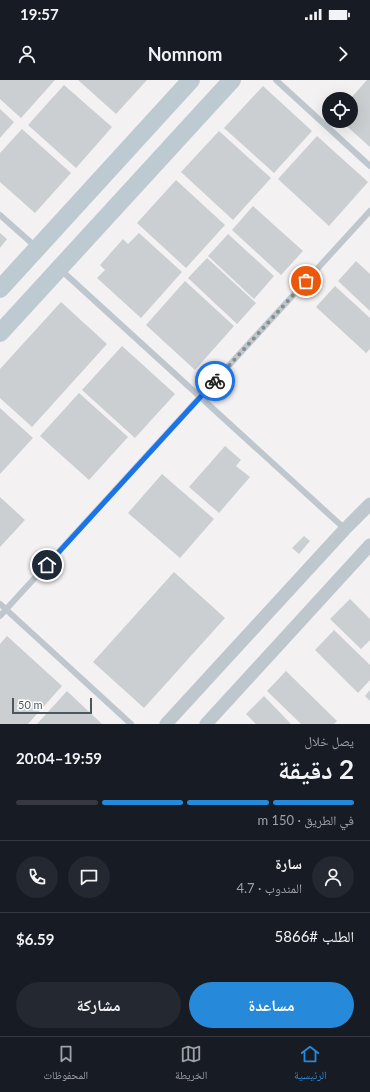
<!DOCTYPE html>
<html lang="ar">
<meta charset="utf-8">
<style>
body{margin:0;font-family:Lato,"Noto Naskh Arabic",sans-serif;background:#242831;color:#f1f3f6;direction:rtl;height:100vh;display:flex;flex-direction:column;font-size:15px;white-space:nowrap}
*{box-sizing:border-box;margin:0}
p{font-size:13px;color:#9ea1a6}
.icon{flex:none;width:22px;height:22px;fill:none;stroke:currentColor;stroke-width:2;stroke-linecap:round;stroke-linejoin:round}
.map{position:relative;height:644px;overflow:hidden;direction:ltr}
.panel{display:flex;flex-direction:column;background:#171b24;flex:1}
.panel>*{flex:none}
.controls{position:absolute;left:322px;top:12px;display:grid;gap:8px}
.controls a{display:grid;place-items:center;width:36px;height:36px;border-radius:50%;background:#171b24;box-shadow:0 4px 16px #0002;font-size:20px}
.scale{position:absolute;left:12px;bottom:10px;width:80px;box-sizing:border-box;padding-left:4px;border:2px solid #4a575d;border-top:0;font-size:11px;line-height:14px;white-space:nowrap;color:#4a575d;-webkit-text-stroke:3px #fff;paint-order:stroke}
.pin{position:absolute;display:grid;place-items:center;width:34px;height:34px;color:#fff;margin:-17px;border:2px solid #fff;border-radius:50%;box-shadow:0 1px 4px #0007}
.courier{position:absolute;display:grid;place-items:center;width:40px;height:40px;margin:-20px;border:3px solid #1a73e8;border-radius:50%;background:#fff;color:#222;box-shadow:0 1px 5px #0007}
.headline em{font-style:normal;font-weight:700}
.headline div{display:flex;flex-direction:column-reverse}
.headline{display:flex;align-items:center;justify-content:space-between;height:68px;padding:0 16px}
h1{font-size:26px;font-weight:700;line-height:30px}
.bar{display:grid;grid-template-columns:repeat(4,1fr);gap:6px 4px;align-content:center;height:48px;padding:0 16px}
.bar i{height:5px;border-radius:3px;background:#363941}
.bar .on{background:#2689d9}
.bar p{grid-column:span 4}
.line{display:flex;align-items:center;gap:10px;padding:0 16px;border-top:1px solid #363941}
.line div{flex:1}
.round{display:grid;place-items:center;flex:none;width:42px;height:42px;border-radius:21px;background:#242831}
.button{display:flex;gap:8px;margin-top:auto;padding:8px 16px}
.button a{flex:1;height:46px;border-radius:24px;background:#2689d9;color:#fff;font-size:16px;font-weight:700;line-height:46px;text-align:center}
.button a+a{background:#242831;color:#f1f3f6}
.status{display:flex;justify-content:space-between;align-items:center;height:28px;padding:0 20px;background:#171b24;direction:ltr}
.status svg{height:11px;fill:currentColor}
header{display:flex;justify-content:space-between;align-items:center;height:52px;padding:0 16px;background:#171b24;font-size:18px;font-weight:700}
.menu{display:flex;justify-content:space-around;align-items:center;height:56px;border-top:1px solid #363941;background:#171b24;font-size:11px;color:#9ea1a6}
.menu a{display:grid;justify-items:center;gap:2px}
.menu .on{color:#2689d9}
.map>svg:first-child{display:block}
.building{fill:#cbcfd2}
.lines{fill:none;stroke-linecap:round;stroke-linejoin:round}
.lane{stroke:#bec7cd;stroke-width:6}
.street{stroke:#bec7cd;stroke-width:13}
.secondary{stroke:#becad1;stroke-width:18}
.done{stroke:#858d91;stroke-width:4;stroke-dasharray:0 7.2}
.route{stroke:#1a73e8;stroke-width:5}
</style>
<div class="status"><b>19:57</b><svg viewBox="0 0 49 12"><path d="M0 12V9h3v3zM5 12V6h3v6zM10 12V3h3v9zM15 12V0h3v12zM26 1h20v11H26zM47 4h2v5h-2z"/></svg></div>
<header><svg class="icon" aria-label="forward" viewBox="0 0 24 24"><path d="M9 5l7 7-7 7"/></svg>Nomnom<svg class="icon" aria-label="person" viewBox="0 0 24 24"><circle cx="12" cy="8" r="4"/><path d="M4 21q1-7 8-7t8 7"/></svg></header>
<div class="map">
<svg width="370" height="644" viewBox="0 0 370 644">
<rect width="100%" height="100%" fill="#f3f1f1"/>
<path class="building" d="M 0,0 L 55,0 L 21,38 L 0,19 Z
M 78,0 L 147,0 L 116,34 Z
M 367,0 L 370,0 L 370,67 L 341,41 L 351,41 L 351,19 L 350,19 Z
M 64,5 L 112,47 L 76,88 L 28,45 Z
M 263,6 L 312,51 L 274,93 L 224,48 Z
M 0,29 L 14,42 L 0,58 Z
M 22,49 L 71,93 L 35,133 L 0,102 L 0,73 Z
M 219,51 L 271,98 L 233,140 L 181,92 Z
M 317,56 L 368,102 L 329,146 L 278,99 Z
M 176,100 L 225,145 L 186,188 L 137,143 Z
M 253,126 L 303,171 L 281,195 L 232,150 Z
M 0,153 L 7,159 L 0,168 Z
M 139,153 L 182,192 L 141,238 L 97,198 L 105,190 L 100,185 L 123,159 L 128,164 Z
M 228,154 L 274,196 L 254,219 L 208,176 Z
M 207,178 L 256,223 L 237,244 L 188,198 Z
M 356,181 L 370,194 L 370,231 L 338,201 Z
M 185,201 L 234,246 L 195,290 L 146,245 Z
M 335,206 L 370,238 L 370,269 L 366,273 L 316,227 Z
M 61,222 L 107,264 L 32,347 L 0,318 L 0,289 Z
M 122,266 L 175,314 L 135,358 L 82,310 Z
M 79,313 L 128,357 L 89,400 L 40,356 Z
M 0,328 L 33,358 L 0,394 Z
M 225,366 L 241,380 L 236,386 L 250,397 L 219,433 L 189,407 Z
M 162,394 L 214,439 L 180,478 L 128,433 Z
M 0,417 L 25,440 L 0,467 Z
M 304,456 L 310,461 L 299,474 L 292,468 Z
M 174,492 L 225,538 L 144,628 L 93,582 Z
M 350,519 L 370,539 L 370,560 L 361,569 L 330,539 Z
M 334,550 L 370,585 L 370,600 L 358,613 L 315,570 Z
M 7,556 L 62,606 L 28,644 L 0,644 L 0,564 Z
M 286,591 L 337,641 L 334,644 L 301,644 L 267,611 Z
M 370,610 L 370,621 L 365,616 Z
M 67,611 L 102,644 L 37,644 Z
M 264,616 L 291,644 L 256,644 L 246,634 Z"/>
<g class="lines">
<path class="lane" d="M 276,0 L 370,86
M 0,135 L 36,167
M 61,190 L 345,449
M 0,524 L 131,644
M 0,536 L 370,131"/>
<path class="street" d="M 166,644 L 345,449 L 370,424
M 206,644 L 370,465"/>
<path class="secondary" d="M 0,209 L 191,0
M 0,253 L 232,0"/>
</g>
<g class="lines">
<path class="done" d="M 215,301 L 306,201"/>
<path class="route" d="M 47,485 L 215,301"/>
</g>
</svg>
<div class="controls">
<a><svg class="icon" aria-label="locate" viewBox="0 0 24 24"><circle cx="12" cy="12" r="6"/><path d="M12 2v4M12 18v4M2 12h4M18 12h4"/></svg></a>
</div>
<div class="scale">50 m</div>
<div class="pin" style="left:306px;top:201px;background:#ea580c"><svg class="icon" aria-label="bag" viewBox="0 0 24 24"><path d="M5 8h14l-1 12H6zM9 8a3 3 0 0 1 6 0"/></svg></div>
<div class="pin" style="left:47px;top:485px;background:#1f2937"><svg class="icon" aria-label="home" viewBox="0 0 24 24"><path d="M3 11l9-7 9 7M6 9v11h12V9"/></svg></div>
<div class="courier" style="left:215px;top:301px"><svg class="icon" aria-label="bike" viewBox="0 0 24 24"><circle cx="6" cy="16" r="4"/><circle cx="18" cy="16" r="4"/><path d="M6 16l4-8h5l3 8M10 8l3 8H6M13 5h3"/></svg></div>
</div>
<section class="panel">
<div class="headline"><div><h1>2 دقيقة</h1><p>يصل خلال</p></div><em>19:59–20:04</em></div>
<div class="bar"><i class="on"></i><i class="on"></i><i class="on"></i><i></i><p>في الطريق · 150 m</p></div>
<div class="line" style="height:72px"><a class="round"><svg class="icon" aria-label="person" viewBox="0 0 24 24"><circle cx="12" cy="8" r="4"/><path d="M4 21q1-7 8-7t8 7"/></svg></a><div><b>سارة</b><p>المندوب · 4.7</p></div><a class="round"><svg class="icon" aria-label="chat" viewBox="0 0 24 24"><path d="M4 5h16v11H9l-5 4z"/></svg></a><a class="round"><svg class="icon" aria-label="phone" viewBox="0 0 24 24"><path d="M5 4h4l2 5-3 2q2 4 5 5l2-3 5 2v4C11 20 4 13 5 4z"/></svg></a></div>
<div class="line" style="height:52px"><div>الطلب #5866</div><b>$6.59</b></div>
<div class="button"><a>مساعدة</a><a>مشاركة</a></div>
</section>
<nav class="menu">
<a class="on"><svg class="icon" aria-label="home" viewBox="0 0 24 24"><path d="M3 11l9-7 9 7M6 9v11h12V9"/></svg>الرئيسية</a>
<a><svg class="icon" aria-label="map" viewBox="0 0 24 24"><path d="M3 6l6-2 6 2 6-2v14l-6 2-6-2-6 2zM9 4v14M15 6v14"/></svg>الخريطة</a>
<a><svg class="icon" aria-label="saved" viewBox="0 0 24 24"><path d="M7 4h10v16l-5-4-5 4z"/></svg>المحفوظات</a>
</nav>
